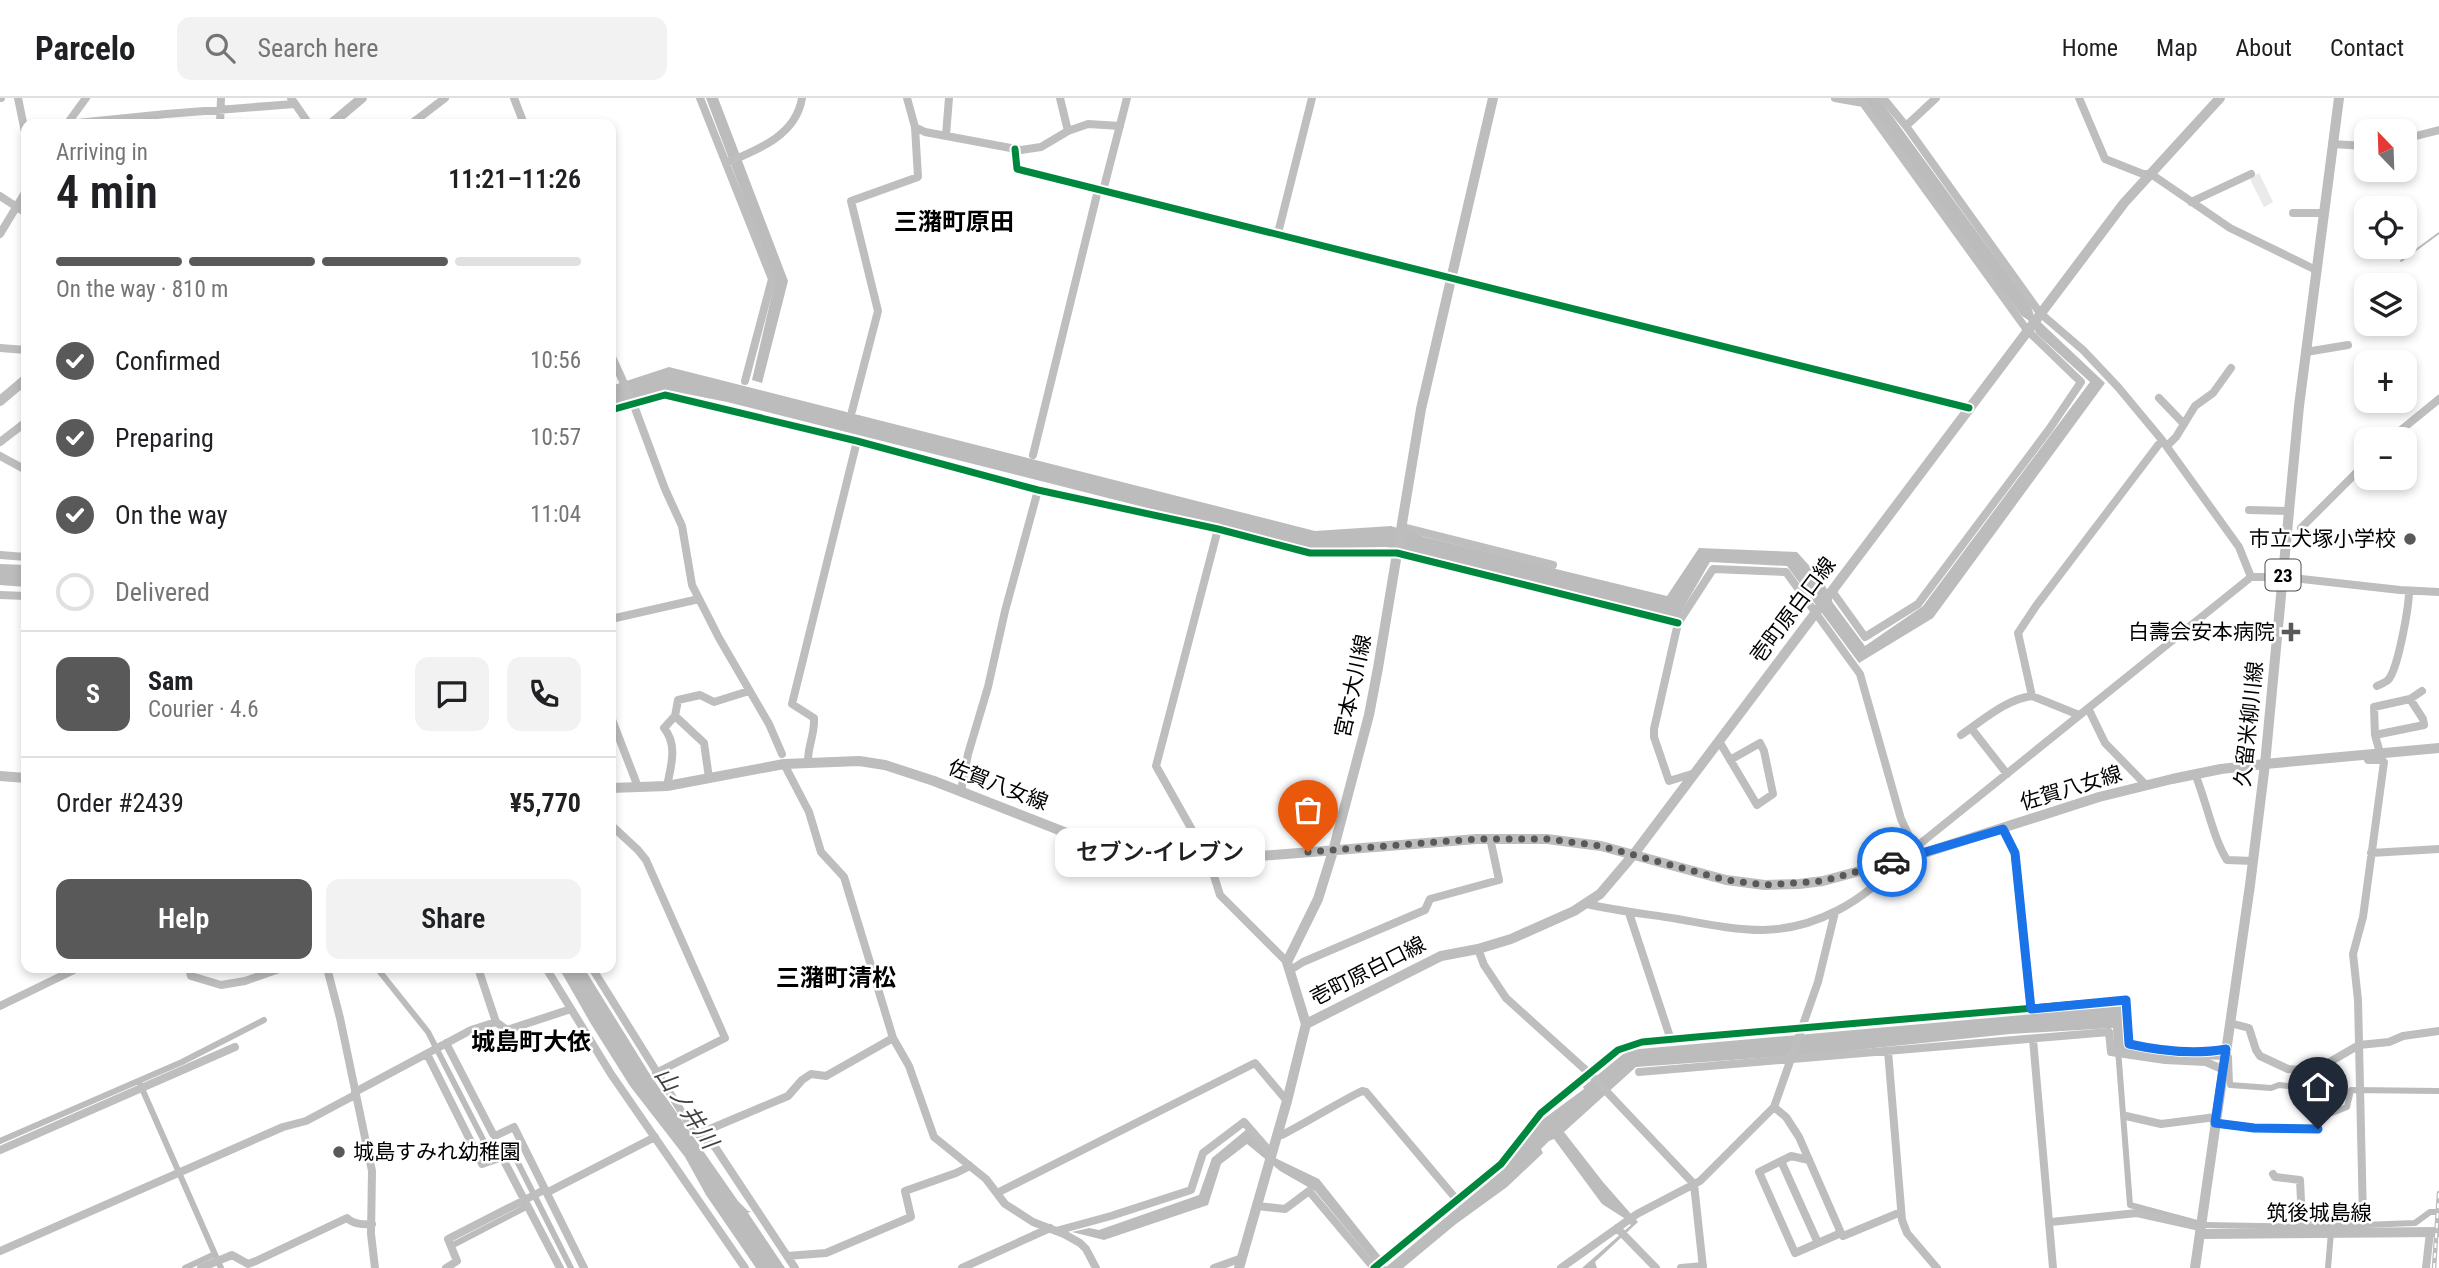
<!DOCTYPE html>
<meta charset="utf-8">
<style>
body{margin:0;font-family:"Roboto Condensed","Noto Sans JP",sans-serif;background:#f2f2f2;color:#202124;height:100vh;display:flex;flex-direction:column;font-size:26px;white-space:nowrap}
*{box-sizing:border-box;margin:0}
p{font-size:23px;color:#757577}
.icon{flex:none;width:38px;height:38px;fill:none;stroke:currentColor;stroke-width:2;stroke-linecap:round;stroke-linejoin:round}
.map{position:relative;flex:1;overflow:hidden}
.panel{position:absolute;left:21px;top:21px;width:595px;height:854px;display:flex;flex-direction:column;background:#fff;border-radius:14px;box-shadow:0 4px 10px #0003}
.panel>*{flex:none}
.needle{width:46px;rotate:337deg}
.buttons{position:absolute;left:2354px;top:21px;display:grid;gap:14px}
.buttons a{display:grid;place-items:center;width:63px;height:63px;border-radius:14px;background:#fff;box-shadow:0 4px 10px #0003;font-size:35px}
.pin{position:absolute;display:grid;place-items:center;width:60px;height:60px;color:#fff;margin:-72px -30px;border-radius:50% 50% 50% 0;rotate:-45deg;box-shadow:0 0 7px #0007}
.pin .icon{rotate:45deg}
.courier{position:absolute;display:grid;place-items:center;width:70px;height:70px;margin:-35px;border:5px solid #1a73e8;border-radius:50%;background:#fff;color:#222;box-shadow:0 2px 9px #0007}
.bubble{position:absolute;height:49px;border-radius:14px;background:#fff;box-shadow:0 4px 10px #0003;font-size:23px;font-weight:600;line-height:49px;text-align:center}
.head em{font-style:normal;font-weight:600}
.head div{display:flex;flex-direction:column-reverse}
.head{display:flex;align-items:center;justify-content:space-between;height:119px;padding:0 35px}
h1{font-size:46px;font-weight:600;line-height:52px}
.bar{display:grid;grid-template-columns:repeat(4,1fr);gap:10px 7px;align-content:center;height:84px;padding:0 35px}
.bar i{height:9px;border-radius:5px;background:#e0e0e0}
.bar .selected{background:#595959}
.bar p{grid-column:span 4}
.line{display:flex;align-items:center;gap:18px;padding:0 35px;border-top:2px solid #e0e0e0}
.line div{flex:1}
.round{display:grid;place-items:center;flex:none;width:74px;height:74px;border-radius:14px;background:#f2f2f2}
ol{padding:0 35px;list-style:none}
li{display:flex;align-items:center;gap:21px;height:77px}
li p{margin-inline-start:auto}
li .icon{padding:7px;border-radius:50%;background:#595959;color:#fff;stroke-width:4}
li:last-child{color:#757577}
li i{width:38px;height:38px;border:4px solid #e0e0e0;border-radius:50%}
.button{display:flex;gap:14px;margin-top:auto;padding:14px 35px}
.button a{flex:1;height:80px;border-radius:14px;background:#595959;color:#fff;font-size:28px;font-weight:600;line-height:80px;text-align:center}
.button a+a{background:#f2f2f2;color:#202124}
header{display:flex;align-items:center;gap:42px;box-sizing:border-box;height:98px;padding:0 35px;background:#fff;border-bottom:2px solid #e0e0e0}
header strong{font-size:33px}
nav{display:flex;gap:38px;margin-inline-start:auto;font-size:24px}
.search{width:490px;height:63px;background:#f2f2f2;display:flex;align-items:center;gap:18px;box-sizing:border-box;padding:0 24px;border-radius:14px;color:#757577;font-size:26px}
.map>svg:first-child{display:block}
.green{fill:#eaeaea}
.water{fill:#bcbcbc}
.lines{fill:none;stroke-linecap:round;stroke-linejoin:round}
.stream{stroke:#bcbcbc;stroke-width:2}
.canal{stroke:#bcbcbc;stroke-width:6}
.minor{stroke:#bebebe;stroke-width:8}
.major{stroke:#bdbdbd;stroke-width:10}
.rail-casing{stroke:#bdbdbd;stroke-width:4.5}
.rail{stroke:#fff;stroke-width:2;stroke-dasharray:5;stroke-linecap:butt}
.cycleway-casing{stroke:#fff;stroke-width:11}
.cycleway{stroke:#00873e;stroke-width:7}
.done{stroke:#595959;stroke-width:7;stroke-dasharray:0 12.6}
.route{stroke:#1a73e8;stroke-width:9}
.poi-dot{fill:#595959;stroke:#fff;stroke-width:2.5}
.labels{text-anchor:middle;dominant-baseline:central;stroke-width:5;stroke-linejoin:round;paint-order:stroke}
.shield{fill:#fff;stroke:#4c4c4c;stroke-width:2}
.shield-label{font-size:19px;font-weight:bold;fill:#000}
.poi-label{font-size:21px;fill:#000;stroke:#fff;text-anchor:end}
.street-label{font-size:21px;fill:#000;stroke:#fff}
.water-label{font-size:23px;font-style:italic;fill:#414141;stroke:#fff}
.quarter-label{font-size:24px;font-weight:bold;fill:#000;stroke:#fff}
</style>
<header>
<strong>Parcelo</strong>
<div class="search"><svg class="icon" aria-label="search" viewBox="0 0 24 24"><circle cx="10" cy="10" r="6"/><path d="M15 15l6 6"/></svg>Search here</div>
<nav><a>Home</a><a>Map</a><a>About</a><a>Contact</a></nav>
</header>
<div class="map">
<svg width="2439" height="1170" viewBox="0 0 2439 1170">
<rect width="100%" height="100%" fill="#fff"/>
<path class="green" d="M 2259,75 L 2273,104 L 2264,109 L 2250,81 Z"/>
<path class="water" d="M 706,0 L 718,0 L 788,183 L 762,285 L 752,282 L 775,183 Z
M 1856,0 L 1879,0 L 2031,208 L 2034,218 L 2105,285 L 1933,520 L 1859,565 L 1787,468 L 1710,464 L 1677,521 L 1386,449 L 1310,451 L 727,304 L 667,292 L 611,311 L 611,288 L 669,269 L 1315,433 L 1391,428 L 1425,439 L 1667,498 L 1699,450 L 1797,454 L 1823,483 L 1833,505 L 1865,548 L 1923,508 L 2090,284 L 2037,236 L 2028,222 L 2022,218 Z
M 0,466 L 26,467 L 26,489 L 0,487 Z
M 559,870 L 584,870 L 651,978 L 738,1103 L 748,1113 L 751,1113 L 748,1115 L 785,1170 L 756,1170 L 706,1097 L 685,1059 L 630,988 L 591,926 Z
M 2125,908 L 2127,955 L 2114,953 L 2113,930 L 2010,936 L 1826,955 L 1636,969 L 1564,1034 L 1603,1084 L 1638,1124 L 1595,1164 L 1597,1170 L 1582,1170 L 1631,1127 L 1624,1120 L 1602,1106 L 1554,1041 L 1549,1043 L 1541,1051 L 1543,1055 L 1507,1089 L 1456,1126 L 1403,1170 L 1382,1170 L 1377,1162 L 1373,1163 L 1315,1093 L 1280,1073 L 1247,1046 L 1221,1066 L 1208,1107 L 1104,1142 L 1072,1134 L 1089,1130 L 1099,1132 L 1199,1097 L 1212,1060 L 1247,1031 L 1267,1056 L 1319,1081 L 1381,1159 L 1386,1169 L 1504,1071 L 1542,1022 L 1584,991 L 1583,989 L 1628,952 Z"/>
<g class="lines">
<path class="stream" d="M 2401,163 L 2439,135"/>
<path class="canal" d="M 381,870 L 380,874 L 428,934 L 489,1053 L 508,1045 L 571,1170
M 2120,949 L 2156,957 L 2229,959 L 2230,987 L 2271,990 L 2279,987 L 2298,989 L 2300,993 L 2332,1015 L 2347,1009 L 2351,992 L 2439,993
M 2118,951 L 2130,1107 L 2197,1125
M 140,986 L 221,1170
M 0,1043 L 182,964 L 264,922
M 2205,1127 L 2310,1129 L 2415,1125 L 2430,1114 L 2439,1114
M 455,1146 L 526,1109
M 185,1170 L 215,1156
M 2328,1170 L 2331,1134"/>
<path class="minor" d="M 0,0 L 1,0
M 18,0 L 26,39
M 291,0 L 309,26
M 514,0 L 524,26
M 700,0 L 772,181 L 745,283
M 1883,0 L 1906,28 L 2040,215 L 2083,252 L 2118,289 L 2162,342 L 2239,449 L 2251,479
M 2079,0 L 2105,61 L 2143,76 L 2151,76 L 2230,130 L 2316,172
M 67,26 L 166,16 L 294,6
M 67,26 L 86,0
M 220,26 L 221,0
M 411,26 L 445,0
M 1906,28 L 1936,0
M 915,29 L 925,34 L 1021,52 L 1041,49 L 1068,33 L 1060,0
M 1068,33 L 1088,26 L 1120,28
M 946,37 L 949,0
M 2404,41 L 2439,32
M 2332,46 L 2366,48
M 1015,51 L 1017,71 L 1969,310
M 726,65 C 757,52 796,38 802,0
M 1103,93 L 1127,0
M 0,98 L 26,115
M 2191,104 L 2251,76
M 2293,115 L 2323,115
M 1278,135 L 1312,0
M 0,136 L 26,93
M 0,250 L 26,252
M 2306,254 L 2348,247
M 611,257 L 633,305 L 665,391 L 682,428 L 692,487 L 719,540 L 769,626 L 782,656
M 2159,300 L 2184,326
M 611,312 L 665,297 L 857,343 L 1038,392 L 1218,431 L 1310,455 L 1397,455 L 1678,525
M 852,313 L 878,213 L 851,103 L 918,79 L 915,29 L 907,0
M 2390,341 L 2439,301
M 0,344 L 26,324
M 2167,348 L 2176,339 L 2195,308 L 2213,295 L 2231,270
M 1033,357 L 1098,92
M 0,358 L 26,372
M 2249,412 L 2289,413
M 1402,429 L 1553,467
M 2301,430 L 2366,365
M 1218,431 L 1156,668 L 1209,762 L 1220,797 L 1287,864
M 0,457 L 26,459
M 1832,493 L 1865,539 L 1918,506 L 2050,330 L 2081,284 L 2027,232 L 1863,5 L 1835,0
M 0,497 L 26,498
M 611,521 L 699,501
M 2377,588 C 2379,587 2386,584 2388,582 C 2398,572 2409,508 2409,493
M 2032,598 L 2018,535 L 2036,508 L 2162,342
M 2410,601 L 2422,593
M 2088,610 L 2105,645 L 2146,687
M 675,618 L 704,645 L 709,680
M 611,619 L 638,689
M 1971,630 L 2007,676
M 1961,637 C 1982,623 2006,601 2032,598 L 2079,617
M 2375,637 L 2424,627 L 2423,621 L 2410,601 L 2374,609 L 2375,637 L 2380,655
M 1719,643 L 1757,707 L 1773,696 L 1764,653 L 1760,645 L 1730,662
M 808,663 C 808,647 815,636 814,620 L 792,606 L 857,343
M 784,666 L 809,714 L 821,754 L 844,779 L 893,940 L 909,968 L 934,1039 L 986,1081 L 1005,1106 L 1033,1124 L 1064,1136 L 1080,1145 L 1086,1151 L 1096,1170
M 1695,675 L 1669,683 L 1654,639 L 1654,631 L 1678,525 L 1713,471 L 1786,474 L 1860,576 L 1901,721 L 1918,757
M 2195,676 C 2206,702 2213,740 2227,762 L 2253,763
M 667,688 C 671,668 678,647 664,630 L 675,618 L 678,602 L 700,597 L 714,604 L 749,593
M 961,693 L 968,656 L 988,589 L 1005,513 L 1038,392
M 611,727 L 638,752 L 646,762 L 725,940 L 656,975
M 2003,731 L 2015,755 L 2031,911
M 1916,749 L 2251,479 L 2283,479 L 2400,492 L 2439,494
M 2371,755 L 2439,751
M 1587,806 C 1617,813 1647,816 1678,821 C 1706,826 1734,832 1763,832 C 1815,831 1866,803 1898,763
M 1629,815 L 1671,942
M 1478,851 L 1484,867 L 1506,900 L 1589,975 L 1694,1086 L 1703,1170
M 189,870 L 191,878 L 221,887 L 245,883 L 282,870
M 327,870 L 340,920 L 372,1073 L 371,1136 L 375,1170
M 478,870 L 496,924 L 507,932 L 571,911
M 546,870 L 611,976 L 745,1170
M 592,870 L 688,1024 L 698,1036 L 715,1049 L 795,1170
M 1289,873 L 1303,864 L 1425,812 L 1430,801 L 1499,782 L 1490,740
M 0,908 L 78,870
M 2230,925 L 2249,930 L 2256,952 L 2260,958 L 2288,971 L 2314,973 L 2359,947 L 2389,944 L 2403,938 L 2439,933
M 2033,941 L 2053,1170
M 446,945 L 493,1036 L 495,1038 L 514,1029 L 584,1170
M 1888,953 L 1902,1122 L 1907,1135 L 1937,1170
M 427,956 L 482,1066 L 502,1059 L 503,1061 L 560,1170
M 1639,974 L 2109,934 L 2111,954 L 2165,962 L 2206,964 L 2224,972
M 355,994 L 471,932 L 496,924
M 1774,1009 L 1786,1019 L 1799,1039 L 1841,1135
M 2126,1018 L 2161,1026 L 2216,1019
M 2215,1025 L 2254,1030 L 2318,1031
M 698,1036 L 788,998 L 802,982 L 811,976 L 826,978 L 893,940
M 1277,1037 L 1282,1037 C 1309,1023 1334,1007 1362,993 L 1366,994 L 1457,1102
M 0,1052 L 235,949
M 1809,1062 L 1791,1058 L 1759,1074 L 1795,1155 L 1841,1135 L 1843,1138 L 1901,1114
M 1781,1063 L 1818,1145
M 2273,1076 L 2275,1079 L 2300,1082 L 2302,1123
M 997,1095 L 1255,965 L 1287,1003
M 1257,1108 L 1285,1111 L 1309,1093 L 1374,1170
M 2051,1124 L 2137,1115 L 2200,1129
M 1617,1130 L 1656,1170
M 1056,1133 L 1111,1118 L 1191,1092 L 1203,1055 L 1244,1024 L 1271,1055
M 2302,1135 L 2302,1123 L 2306,1122 L 2363,1120 L 2358,902 L 2353,856 L 2363,819 L 2384,664 L 2381,662 L 2368,662 L 2366,657
M 0,1153 L 283,1029 L 306,1023 L 355,997
M 787,1158 L 826,1155 L 906,1121 L 911,1119 L 905,1093 L 956,1075 L 970,1068
M 201,1170 L 232,1157 L 248,1166 L 256,1163 L 347,1120 C 353,1126 364,1127 372,1126
M 446,1170 L 457,1163 L 448,1141 L 544,1092 L 550,1093 L 655,1039
M 962,1170 L 1050,1130
M 1214,1170 L 1242,1160
M 1374,1170 L 1501,1066 L 1541,1015 L 1618,952 L 1642,944 L 1696,939 L 2126,902 L 2129,946 C 2161,953 2194,957 2226,951
M 1561,1170 L 1637,1116 L 1700,1083 L 1774,1009 L 1818,884 L 1835,814
M 1681,1170 L 1703,1168
M 2426,1170 L 2430,1134"/>
<path class="major" d="M 331,26 L 362,0
M 0,303 L 26,281
M 0,678 L 26,680
M 611,690 L 667,688 L 784,666 L 859,663 L 885,667 L 934,683 L 1105,750 C 1140,760 1172,763 1209,762 L 1477,741 L 1547,741 L 1601,748 L 1726,782 L 1765,787 L 1799,786 L 1823,783 L 1918,757 L 2099,699 L 2172,681 L 2221,671 L 2265,666 L 2439,650
M 1306,926 L 1441,858 L 1478,851 L 1511,841 L 1574,813 L 1600,796 L 1634,756 L 2124,105 L 2220,0
M 2200,1136 L 2439,1134
M 1239,1170 L 1287,1003 L 1306,926 L 1287,864 L 1318,801 L 1333,753 L 1369,617 L 1378,570 L 1421,311 L 1493,0
M 2195,1170 L 2250,787 L 2265,666 L 2299,308 L 2339,0"/>
<g class="rail-casing">
<path id="rail" d="M 2434,1170 L 2439,1095"/>
</g>
<use href="#rail" class="rail"/>
<g class="cycleway-casing">
<path id="cycleway" d="M 1015,51 L 1017,71 L 1969,310
M 611,312 L 665,297 L 857,343 L 1038,392 L 1218,431 L 1310,455 L 1397,455 L 1678,525
M 1374,1170 L 1501,1066 L 1541,1015 L 1618,952 L 1642,944 L 1696,939 L 2126,902 L 2129,946 C 2161,953 2194,957 2226,951"/>
</g>
<use href="#cycleway" class="cycleway"/>
</g>
<g class="lines">
<path class="done" d="M 1308,754 L 1477,741 L 1547,741 L 1601,748 L 1726,782 L 1765,787 L 1823,783 L 1892,764"/>
<path class="route" d="M 1892,764 L 2003,731 L 2015,755 L 2031,911 L 2126,902 L 2129,946 C 2161,953 2194,957 2226,951 L 2215,1025 L 2254,1030 L 2318,1031"/>
</g>
<g class="poi-dot">
<circle cx="2410" cy="441" r="7"/>
<path d="M2287.5 523.5h7v7h7v7h-7v7h-7v-7h-7v-7h7z"/>
<circle cx="339" cy="1054" r="7"/>
</g>
<g class="labels">
<rect class="shield" x="2265.5" y="461.5" width="35" height="31" rx="5"/>
<g class="shield-label">
<text x="2283" y="477">23</text>
</g>
<g class="poi-label">
<text x="2396" y="441">市立犬塚小学校</text>
<text x="2275" y="534">白壽会安本病院</text>
<text x="353" y="1054" text-anchor="start">城島すみれ幼稚園</text>
</g>
<g class="street-label">
<text transform="translate(1793 512) rotate(-53)">壱町原白口線</text>
<text transform="translate(1353 588) rotate(-78)">宮本大川線</text>
<text transform="translate(2249 626) rotate(-84)">久留米柳川線</text>
<text transform="translate(998 687) rotate(21)">佐賀八女線</text>
<text transform="translate(2071 690) rotate(-17)">佐賀八女線</text>
<text transform="translate(1368 873) rotate(-27)">壱町原白口線</text>
<text x="2319" y="1115">筑後城島線</text>
</g>
<g class="water-label">
<text transform="translate(686 1010) rotate(56)">山ノ井川</text>
</g>
<g class="quarter-label">
<text x="954" y="124">三潴町原田</text>
<text x="836" y="880">三潴町清松</text>
<text x="531" y="944">城島町大依</text>
</g>
</g>
</svg>
<div class="buttons">
<a><svg class="needle" viewBox="-14 -14 28 28"><path d="M0-13l5 13h-10z" fill="#e53935"/><path d="M0 13l5-13h-10z" fill="#757577"/></svg></a>
<a><svg class="icon" aria-label="locate" viewBox="0 0 24 24"><circle cx="12" cy="12" r="6"/><path d="M12 2v4M12 18v4M2 12h4M18 12h4"/></svg></a>
<a><svg class="icon" aria-label="layers" viewBox="0 0 24 24"><path d="M12 4l9 5-9 5-9-5zM3 14l9 5 9-5"/></svg></a>
<a>+</a>
<a>−</a>
</div>
<div class="pin" style="left:1308px;top:754px;background:#ea580c"><svg class="icon" aria-label="bag" viewBox="0 0 24 24"><path d="M5 8h14l-1 12H6zM9 8a3 3 0 0 1 6 0"/></svg></div>
<div class="pin" style="left:2318px;top:1031px;background:#1f2937"><svg class="icon" aria-label="home" viewBox="0 0 24 24"><path d="M3 11l9-7 9 7M6 9v11h12V9"/></svg></div>
<div class="courier" style="left:1892px;top:764px"><svg class="icon" aria-label="car" viewBox="0 0 24 24"><path d="M5 17H2v-5l4-1 3-4h7l3 4 3 1v5h-3M9 17h6M6 11h13"/><circle cx="7" cy="17" r="2"/><circle cx="17" cy="17" r="2"/></svg></div>
<div class="bubble" style="left:1055px;top:730px;width:210px">セブン-イレブン</div>
<section class="panel">
<div class="head"><div><h1>4 min</h1><p>Arriving in</p></div><em>11:21–11:26</em></div>
<div class="bar"><i class="selected"></i><i class="selected"></i><i class="selected"></i><i></i><p>On the way · 810 m</p></div>
<ol>
<li><svg class="icon" aria-label="check" viewBox="0 0 24 24"><path d="M5 12l5 5 9-10"/></svg>Confirmed<p>10:56</p></li>
<li><svg class="icon" aria-label="check" viewBox="0 0 24 24"><path d="M5 12l5 5 9-10"/></svg>Preparing<p>10:57</p></li>
<li><svg class="icon" aria-label="check" viewBox="0 0 24 24"><path d="M5 12l5 5 9-10"/></svg>On the way<p>11:04</p></li>
<li><i></i>Delivered</li>
</ol>
<div class="line" style="height:126px"><b class="round" style="background:#595959;color:#fff">S</b><div><b>Sam</b><p>Courier · 4.6</p></div><a class="round"><svg class="icon" aria-label="chat" viewBox="0 0 24 24"><path d="M4 5h16v11H9l-5 4z"/></svg></a><a class="round"><svg class="icon" aria-label="phone" viewBox="0 0 24 24"><path d="M5 4h4l2 5-3 2q2 4 5 5l2-3 5 2v4C11 20 4 13 5 4z"/></svg></a></div>
<div class="line" style="height:91px"><div>Order #2439</div><b>¥5,770</b></div>
<div class="button"><a>Help</a><a>Share</a></div>
</section>
</div>
